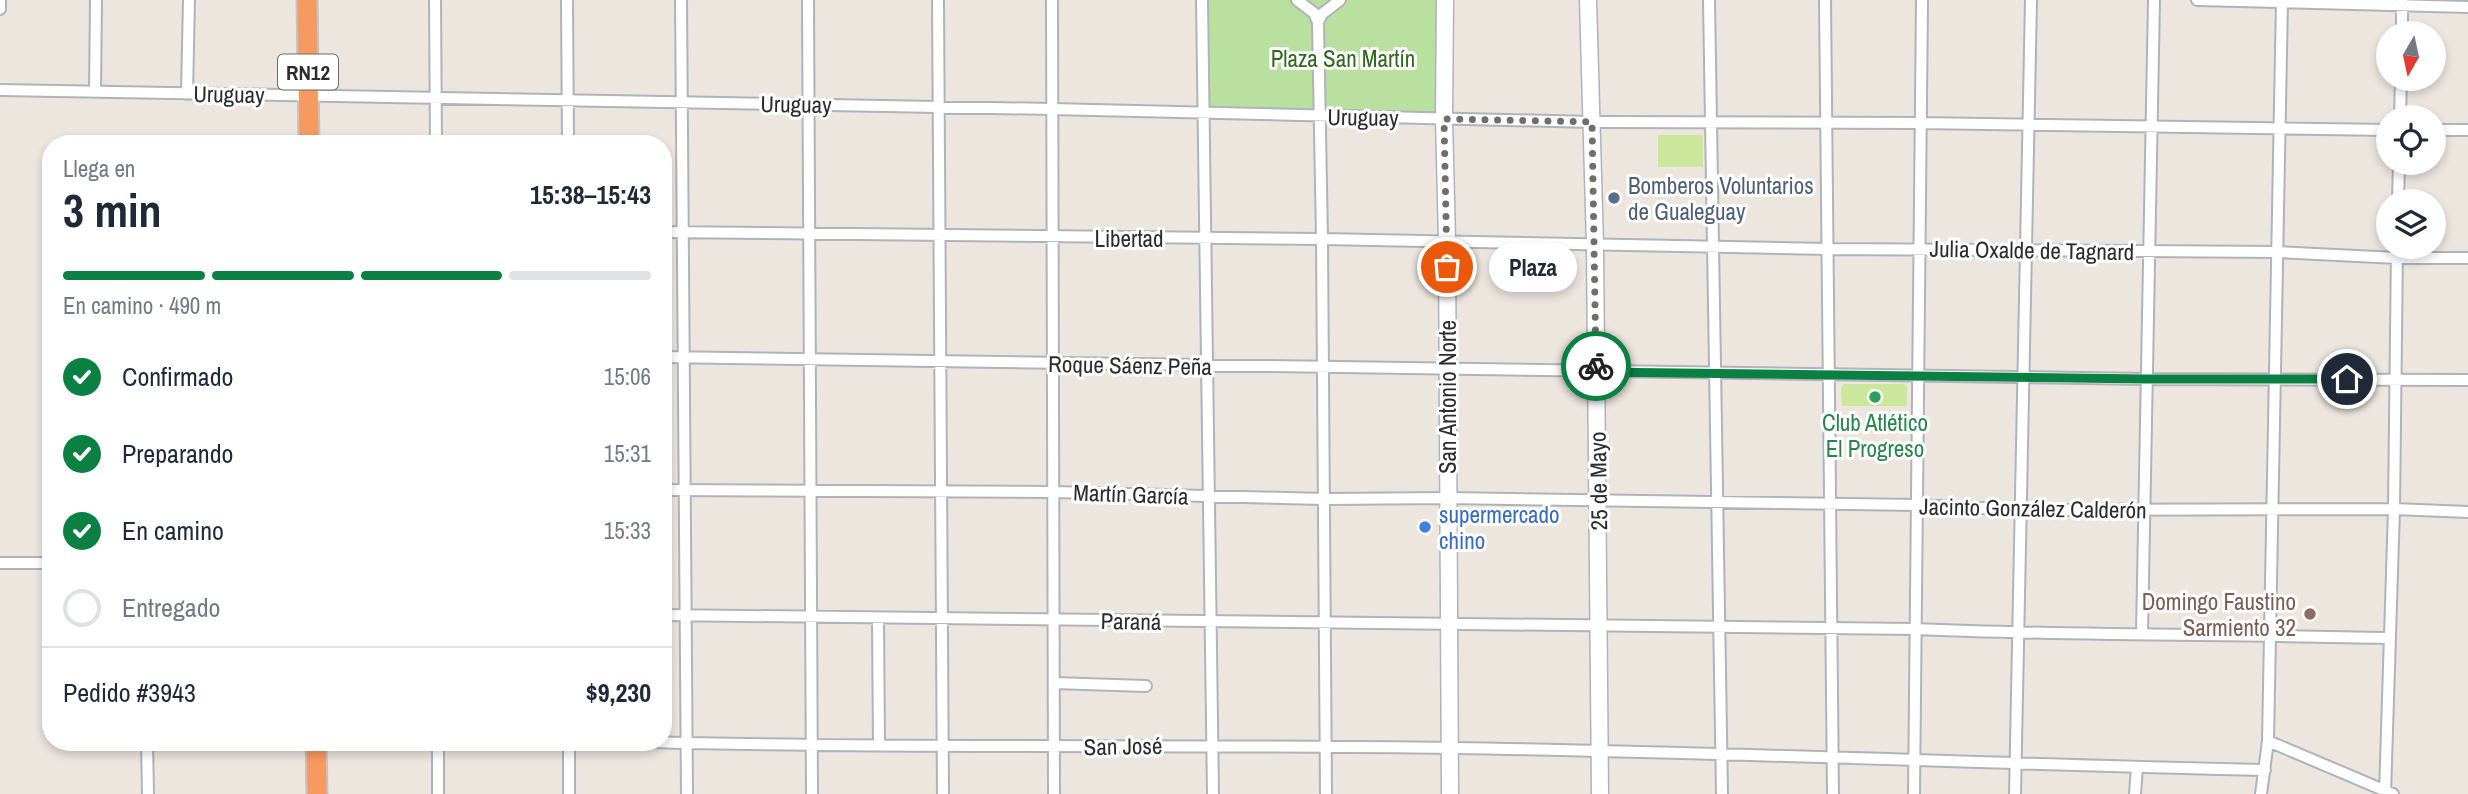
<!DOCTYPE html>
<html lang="es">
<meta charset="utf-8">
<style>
body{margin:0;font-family:"Archivo Narrow",sans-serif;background:#f6f6f7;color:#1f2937;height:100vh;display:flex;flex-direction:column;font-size:26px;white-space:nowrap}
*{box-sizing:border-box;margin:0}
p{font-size:23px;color:#747a83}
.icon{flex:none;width:38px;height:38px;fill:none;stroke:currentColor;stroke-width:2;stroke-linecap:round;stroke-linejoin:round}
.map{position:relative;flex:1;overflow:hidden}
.side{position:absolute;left:42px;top:135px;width:630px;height:616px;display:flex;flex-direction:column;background:#fff;border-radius:28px;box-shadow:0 4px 10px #0003}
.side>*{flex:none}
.needle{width:46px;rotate:189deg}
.tools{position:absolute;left:2376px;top:21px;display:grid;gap:14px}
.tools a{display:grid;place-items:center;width:70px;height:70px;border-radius:50%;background:#fff;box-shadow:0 4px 10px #0003;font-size:35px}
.pin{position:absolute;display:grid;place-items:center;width:60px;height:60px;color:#fff;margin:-30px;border:4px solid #fff;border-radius:50%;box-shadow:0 2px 7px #0007}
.courier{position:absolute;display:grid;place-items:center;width:70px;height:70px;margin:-35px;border:5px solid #0b8043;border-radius:50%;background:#fff;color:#222;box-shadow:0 2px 9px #0007}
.bubble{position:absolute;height:49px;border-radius:24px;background:#fff;box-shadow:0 4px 10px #0003;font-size:23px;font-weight:700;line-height:49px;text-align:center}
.summary em{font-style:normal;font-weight:700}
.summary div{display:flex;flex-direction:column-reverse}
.summary{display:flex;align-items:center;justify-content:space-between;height:119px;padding:0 21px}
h1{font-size:46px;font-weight:700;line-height:52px}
.bar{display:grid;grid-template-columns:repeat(4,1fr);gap:10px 7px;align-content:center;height:84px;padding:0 21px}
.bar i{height:9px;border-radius:5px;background:#e0e1e3}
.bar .active{background:#0b8043}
.bar p{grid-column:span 4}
.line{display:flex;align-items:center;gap:18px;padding:0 21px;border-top:2px solid #e0e1e3}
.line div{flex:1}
ol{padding:0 21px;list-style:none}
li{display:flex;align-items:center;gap:21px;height:77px}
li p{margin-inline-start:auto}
li .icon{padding:7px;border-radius:50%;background:#0b8043;color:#fff;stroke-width:4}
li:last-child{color:#747a83}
li i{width:38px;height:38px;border:4px solid #e0e1e3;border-radius:50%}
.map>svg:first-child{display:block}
.green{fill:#b9e09f}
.pitch{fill:#cbe79b}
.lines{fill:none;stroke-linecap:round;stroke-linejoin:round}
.street-casing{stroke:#b0b2bc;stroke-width:14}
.secondary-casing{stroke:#b0b2bc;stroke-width:19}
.highway-casing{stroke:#c4c4c4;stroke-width:23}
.street{stroke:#fff;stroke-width:10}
.secondary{stroke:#fff;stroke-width:16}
.highway{stroke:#f69a61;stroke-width:19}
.done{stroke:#706d6b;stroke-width:7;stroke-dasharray:0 12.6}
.route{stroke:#0b8043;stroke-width:9}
.service-dot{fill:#5c6f8a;stroke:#fff;stroke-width:2.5}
.leisure-dot{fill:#2e9e5b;stroke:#fff;stroke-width:2.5}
.shop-dot{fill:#3f7fe0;stroke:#fff;stroke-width:2.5}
.education-dot{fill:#8d6e63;stroke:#fff;stroke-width:2.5}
.labels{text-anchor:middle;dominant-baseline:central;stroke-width:6;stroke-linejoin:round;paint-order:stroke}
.shield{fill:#fff;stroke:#6b6b6b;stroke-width:2}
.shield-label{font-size:21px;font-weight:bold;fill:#2c2c2c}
.park-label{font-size:23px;fill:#31671e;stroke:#fff}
.street-label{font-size:23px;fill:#2c2c2c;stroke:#fff}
.service-label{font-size:23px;fill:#4e5e75;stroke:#fff;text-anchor:start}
.leisure-label{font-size:23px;fill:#27864d;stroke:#fff}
.shop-label{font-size:23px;fill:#366cbe;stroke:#fff;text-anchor:start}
.education-label{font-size:23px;fill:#785e54;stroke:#fff;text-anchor:end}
</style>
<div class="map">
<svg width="2468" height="794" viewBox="0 0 2468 794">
<rect width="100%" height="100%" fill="#ede6df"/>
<path class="green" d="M 1202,0 L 1445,0 L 1444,119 L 1204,113 Z"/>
<path class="pitch" d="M 1658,135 L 1703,135 L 1703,167 L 1658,167 Z
M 1844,384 L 1904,384 L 1907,386 L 1907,406 L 1842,406 L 1841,388 Z"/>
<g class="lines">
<g class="street-casing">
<path id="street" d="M 435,0 L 436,144
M 567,0 L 568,144
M 681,0 L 687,794
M 808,0 L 812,794
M 938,0 L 943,794
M 1052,0 L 1054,794
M 1202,0 L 1213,794
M 1297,0 L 1314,13 L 1318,22
M 1709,0 L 1722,794
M 1825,0 L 1833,794
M 2197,0 L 2468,7
M 0,9 L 0,0
M 2402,33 L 2402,1
M 0,90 L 1052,109 L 1592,122 L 1921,123 L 2389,130
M 95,92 L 96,0
M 187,94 L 189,0
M 2400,117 L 2401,79
M 2434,130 L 2468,130
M 2398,201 L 2399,163
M 663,232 L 1322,239 L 1828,249 L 2278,252 L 2397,258 L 2468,258
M 663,357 L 2147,379 L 2468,380
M 663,490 L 1053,492 L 1323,499 L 1448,498 L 1917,505 L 2021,510 L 2394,509 L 2468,512
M 0,563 L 51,563
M 663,615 L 1916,629 C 2073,636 2231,634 2389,638
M 878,618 L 879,745
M 2142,633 L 2154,0
M 1054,683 L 1146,686
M 2268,741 L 2393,794
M 147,742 L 148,794
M 438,742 L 438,794
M 569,742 L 569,794
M 648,742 C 916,749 1184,744 1453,748 C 1724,752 1994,764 2265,770
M 1326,794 L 1322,239 L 1318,22 L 1322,14 L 1340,0
M 1914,794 L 1922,0
M 2015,794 L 2031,0
M 2135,794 L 2137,767
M 2261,794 L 2268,741 L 2282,0
M 2385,794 L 2394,509 L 2397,247"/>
</g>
<g class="secondary-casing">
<path id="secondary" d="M 1445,0 L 1444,119 L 1447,241 L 1450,794
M 1588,0 L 1595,245 L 1600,794"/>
</g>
<g class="highway-casing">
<path id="highway" d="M 307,0 L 309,144
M 316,742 L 317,794"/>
</g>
<use href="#street" class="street"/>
<use href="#secondary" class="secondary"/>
<use href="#highway" class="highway"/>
</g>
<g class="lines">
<path class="done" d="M 1447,267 L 1444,119 L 1592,122 L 1596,366"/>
<path class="route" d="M 1596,366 L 1596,372 L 2147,379 L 2347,379"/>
</g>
<circle class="service-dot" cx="1614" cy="198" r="7"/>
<circle class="leisure-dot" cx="1875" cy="397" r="7"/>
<circle class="shop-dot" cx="1425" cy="527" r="7"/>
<circle class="education-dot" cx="2310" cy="614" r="7"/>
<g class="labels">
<rect class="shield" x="278" y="54.5" width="60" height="35" rx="5"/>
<g class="shield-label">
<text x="308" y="72">RN12</text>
</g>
<g class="park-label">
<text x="1343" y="58">Plaza San Martín</text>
</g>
<g class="street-label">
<text transform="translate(229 94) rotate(1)">Uruguay</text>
<text transform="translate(796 104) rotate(1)">Uruguay</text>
<text transform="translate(1363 117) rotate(1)">Uruguay</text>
<text x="1129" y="238">Libertad</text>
<text transform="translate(2032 250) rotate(1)">Julia Oxalde de Tagnard</text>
<text transform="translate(1130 365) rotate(1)">Roque Sáenz Peña</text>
<text transform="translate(1447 397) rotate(-90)">San Antonio Norte</text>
<text transform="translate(1598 481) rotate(-91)">25 de Mayo</text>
<text transform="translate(1131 494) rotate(2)">Martín García</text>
<text transform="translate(2033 508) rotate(1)">Jacinto González Calderón</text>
<text transform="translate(1131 621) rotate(1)">Paraná</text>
<text transform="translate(1123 746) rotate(-1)">San José</text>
</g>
<g class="service-label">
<text x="1628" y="185">Bomberos Voluntarios<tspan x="1628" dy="26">de Gualeguay</tspan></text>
</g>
<g class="leisure-label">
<text x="1875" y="422">Club Atlético<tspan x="1875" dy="26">El Progreso</tspan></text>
</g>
<g class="shop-label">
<text x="1439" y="514">supermercado<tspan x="1439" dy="26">chino</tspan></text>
</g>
<g class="education-label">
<text x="2296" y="601">Domingo Faustino<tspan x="2296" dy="26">Sarmiento 32</tspan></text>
</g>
</g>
</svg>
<div class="tools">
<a><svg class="needle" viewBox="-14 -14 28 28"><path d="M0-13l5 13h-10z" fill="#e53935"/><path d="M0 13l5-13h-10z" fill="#747a83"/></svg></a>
<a><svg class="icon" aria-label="locate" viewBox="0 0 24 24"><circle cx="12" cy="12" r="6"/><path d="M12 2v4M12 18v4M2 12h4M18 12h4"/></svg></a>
<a><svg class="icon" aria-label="layers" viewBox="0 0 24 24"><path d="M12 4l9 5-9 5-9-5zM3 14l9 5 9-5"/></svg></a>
</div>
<div class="pin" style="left:1447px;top:267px;background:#ea580c"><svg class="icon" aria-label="bag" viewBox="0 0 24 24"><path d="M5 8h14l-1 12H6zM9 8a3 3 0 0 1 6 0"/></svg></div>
<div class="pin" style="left:2347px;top:379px;background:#1f2937"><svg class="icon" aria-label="home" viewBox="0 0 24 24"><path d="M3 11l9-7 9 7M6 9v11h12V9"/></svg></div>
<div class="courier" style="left:1596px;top:366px"><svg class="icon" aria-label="bike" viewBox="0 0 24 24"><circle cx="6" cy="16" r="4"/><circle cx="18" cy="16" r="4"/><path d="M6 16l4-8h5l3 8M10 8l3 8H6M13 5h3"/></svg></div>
<div class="bubble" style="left:1489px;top:243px;width:88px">Plaza</div>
<section class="side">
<div class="summary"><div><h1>3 min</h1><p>Llega en</p></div><em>15:38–15:43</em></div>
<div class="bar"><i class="active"></i><i class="active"></i><i class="active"></i><i></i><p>En camino · 490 m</p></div>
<ol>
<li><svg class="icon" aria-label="check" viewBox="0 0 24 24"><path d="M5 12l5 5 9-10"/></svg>Confirmado<p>15:06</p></li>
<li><svg class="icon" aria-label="check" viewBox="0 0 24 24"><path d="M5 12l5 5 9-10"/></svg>Preparando<p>15:31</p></li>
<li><svg class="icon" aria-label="check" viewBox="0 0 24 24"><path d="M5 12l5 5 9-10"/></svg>En camino<p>15:33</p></li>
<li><i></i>Entregado</li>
</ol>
<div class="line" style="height:91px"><div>Pedido #3943</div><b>$9,230</b></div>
</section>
</div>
